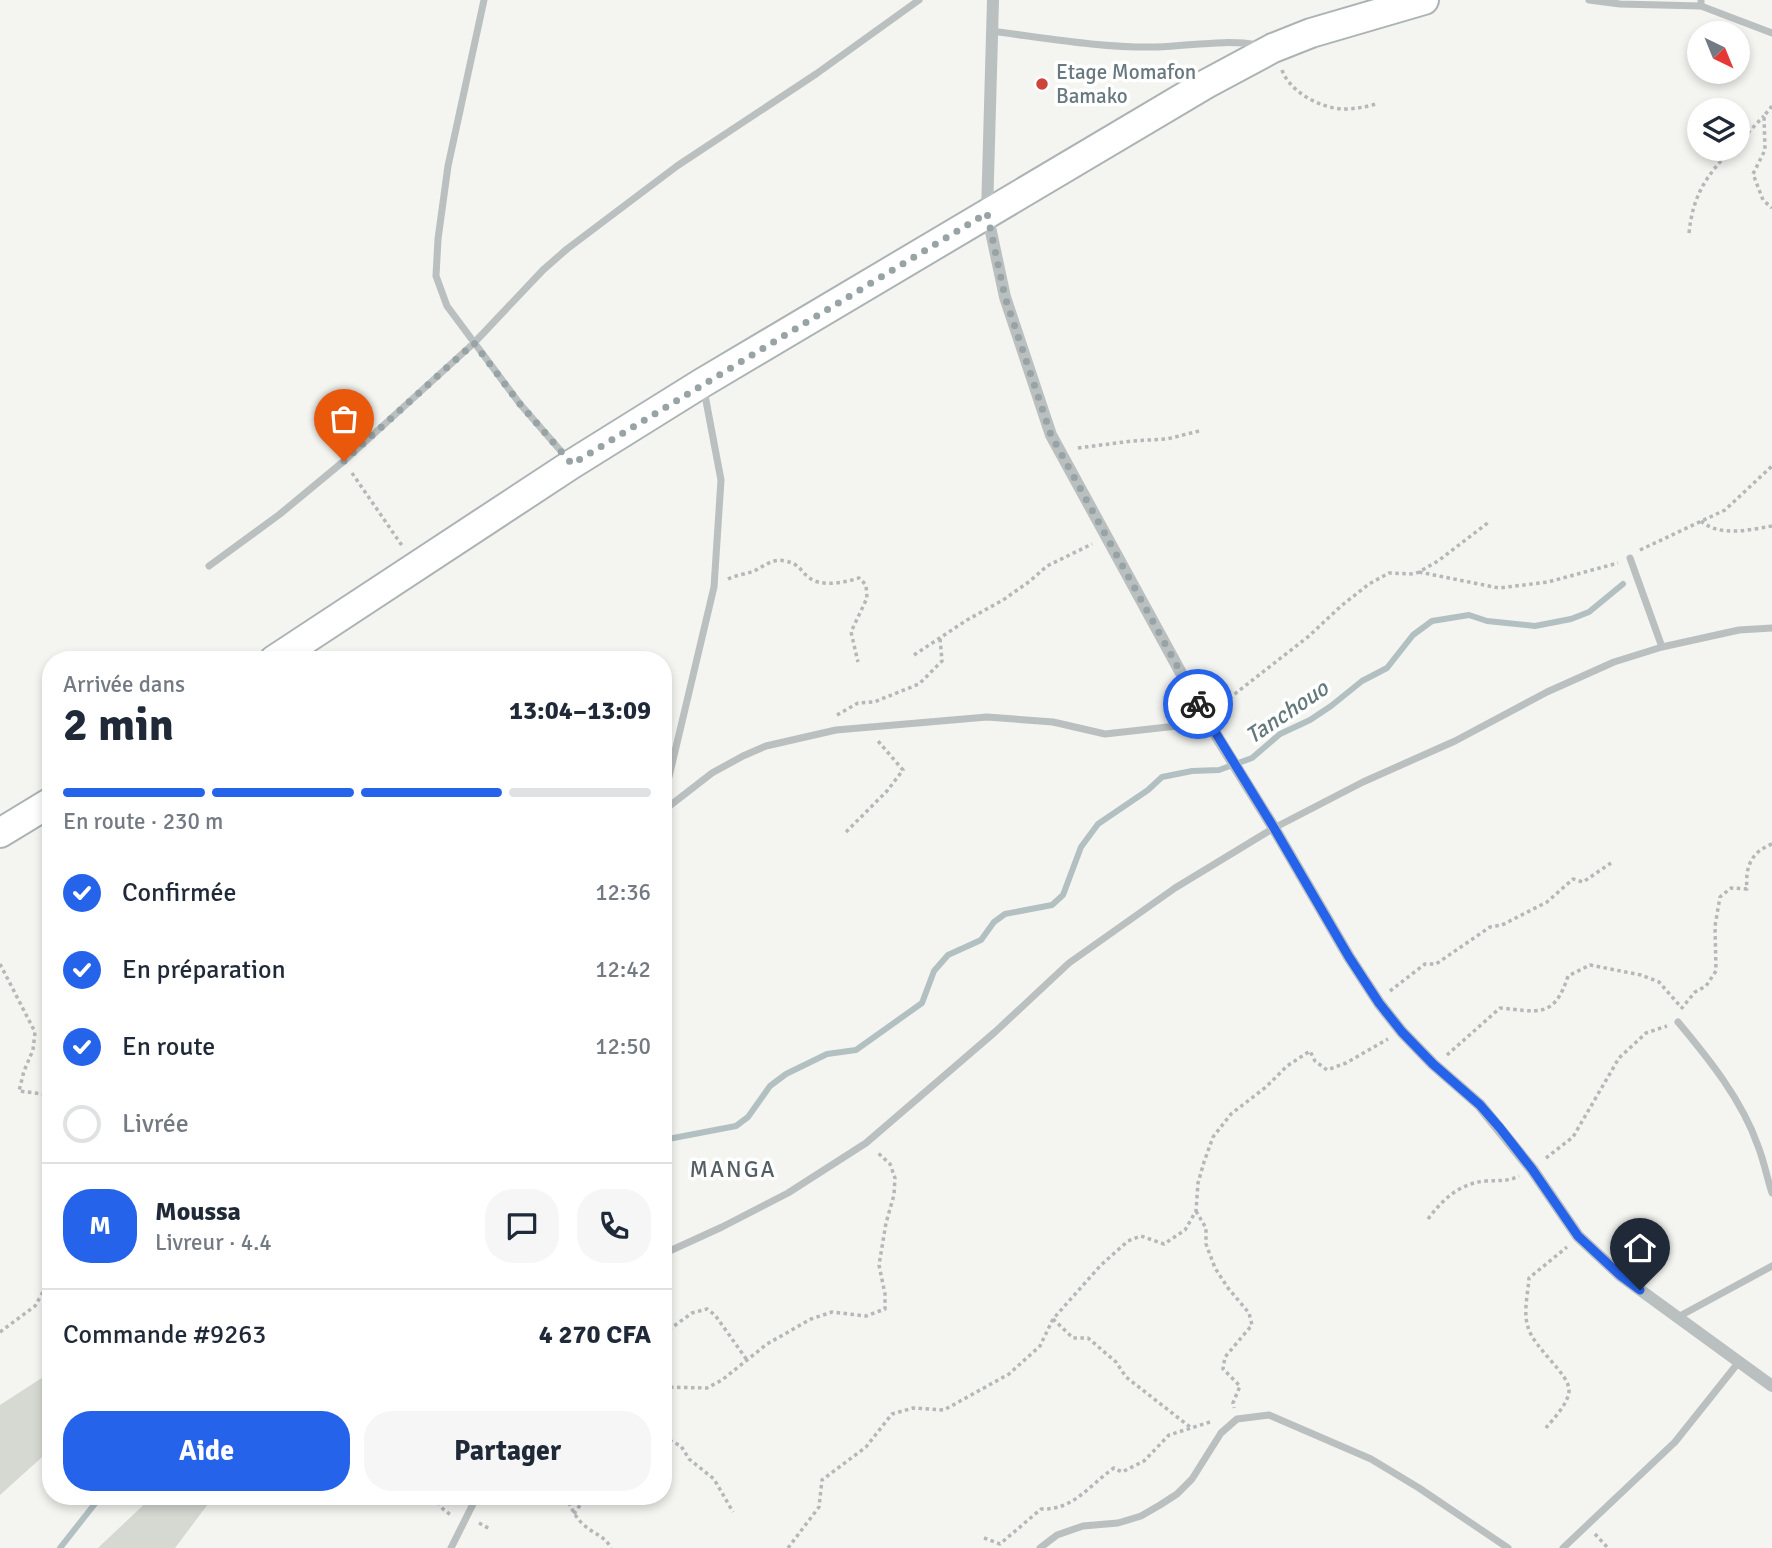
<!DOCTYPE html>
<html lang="fr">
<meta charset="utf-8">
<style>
body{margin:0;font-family:Signika,sans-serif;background:#f6f6f7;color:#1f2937;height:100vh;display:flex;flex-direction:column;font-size:26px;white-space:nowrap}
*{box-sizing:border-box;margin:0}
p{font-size:23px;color:#747a83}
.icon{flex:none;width:38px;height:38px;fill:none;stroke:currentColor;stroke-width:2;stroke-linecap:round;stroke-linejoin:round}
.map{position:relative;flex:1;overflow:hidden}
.panel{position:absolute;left:42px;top:651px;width:630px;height:854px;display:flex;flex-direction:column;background:#fff;border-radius:28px;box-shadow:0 4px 10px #0003}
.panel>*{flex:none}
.needle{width:46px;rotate:137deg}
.tools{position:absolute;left:1687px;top:21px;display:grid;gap:14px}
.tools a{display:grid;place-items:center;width:63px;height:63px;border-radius:50%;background:#fff;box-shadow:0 4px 10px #0003;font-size:35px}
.pin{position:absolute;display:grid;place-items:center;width:60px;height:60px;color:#fff;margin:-72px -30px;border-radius:50% 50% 50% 0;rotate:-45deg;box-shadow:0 0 7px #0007}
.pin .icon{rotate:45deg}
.courier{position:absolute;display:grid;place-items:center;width:70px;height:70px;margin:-35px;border:5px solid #2563eb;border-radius:50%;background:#fff;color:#222;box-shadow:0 2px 9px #0007}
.summary em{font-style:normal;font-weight:700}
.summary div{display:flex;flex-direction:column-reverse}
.summary{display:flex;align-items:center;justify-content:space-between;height:119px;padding:0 21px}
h1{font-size:46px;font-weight:700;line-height:52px}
.bar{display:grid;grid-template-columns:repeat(4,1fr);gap:10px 7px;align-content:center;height:84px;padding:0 21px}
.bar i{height:9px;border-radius:5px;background:#e0e1e3}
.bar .current{background:#2563eb}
.bar p{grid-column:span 4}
.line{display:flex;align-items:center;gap:18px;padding:0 21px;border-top:2px solid #e0e1e3}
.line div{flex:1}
.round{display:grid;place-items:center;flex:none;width:74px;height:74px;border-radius:28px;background:#f6f6f7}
ol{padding:0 21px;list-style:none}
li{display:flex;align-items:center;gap:21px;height:77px}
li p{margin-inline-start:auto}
li .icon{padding:7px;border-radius:50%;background:#2563eb;color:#fff;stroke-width:4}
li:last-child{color:#747a83}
li i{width:38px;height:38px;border:4px solid #e0e1e3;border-radius:50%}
.primary-button{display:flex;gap:14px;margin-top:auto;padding:14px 21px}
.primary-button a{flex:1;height:80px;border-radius:28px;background:#2563eb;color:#fff;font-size:28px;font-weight:700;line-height:80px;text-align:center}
.primary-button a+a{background:#f6f6f7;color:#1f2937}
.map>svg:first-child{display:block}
.green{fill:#d5d9d1}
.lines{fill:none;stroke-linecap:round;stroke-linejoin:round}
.stream{stroke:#b2c0c1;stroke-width:6}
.secondary-casing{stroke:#acb3b5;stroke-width:32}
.path{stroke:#b4b8b9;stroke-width:3.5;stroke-dasharray:3.5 3.5;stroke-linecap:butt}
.minor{stroke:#babfc0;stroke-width:7}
.tertiary{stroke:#babfc0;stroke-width:12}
.secondary{stroke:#fff;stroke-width:28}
.done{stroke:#98a3a6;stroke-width:7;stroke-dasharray:0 12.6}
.route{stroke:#2563eb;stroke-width:9}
.poi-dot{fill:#cd4439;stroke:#fff;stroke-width:2.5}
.labels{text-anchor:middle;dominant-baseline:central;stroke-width:7;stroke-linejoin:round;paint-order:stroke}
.poi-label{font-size:21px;fill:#67787e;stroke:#fff;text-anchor:start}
.water-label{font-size:23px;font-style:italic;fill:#63797b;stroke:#fff}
.neighbourhood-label{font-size:23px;letter-spacing:2px;fill:#546064;stroke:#fff}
</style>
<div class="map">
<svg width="1772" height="1548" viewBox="0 0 1772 1548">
<rect width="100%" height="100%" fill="#f4f4f1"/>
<path class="green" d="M 51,1372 L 51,1449 L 0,1495 L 0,1405 Z
M 153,1496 L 214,1496 L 175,1548 L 98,1548 Z"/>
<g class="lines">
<path class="stream" d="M 663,1140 L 736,1126 L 748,1117 L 770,1086 L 786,1074 L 827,1054 L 856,1050 L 922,1003 L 934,971 L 948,955 L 981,940 L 994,922 L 1005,914 L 1052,905 L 1063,895 L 1081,847 L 1098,824 L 1148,790 L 1162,777 L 1192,771 L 1219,770 L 1252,758 L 1280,734 L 1310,720 L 1331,706 L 1362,681 L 1387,668 L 1413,635 L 1432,621 L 1469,615 L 1487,621 L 1535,626 L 1571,619 L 1589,612 L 1623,584
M 60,1548 L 101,1496"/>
<g class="secondary-casing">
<path id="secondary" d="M 274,660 L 572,464 L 702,383 L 1206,84 L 1273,48 L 1311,33 L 1424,0
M 0,833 L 51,802"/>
</g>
<path class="path" d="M 1282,70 C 1290,92 1320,108 1343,109 C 1355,109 1365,107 1376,104
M 1772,106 L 1764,116 L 1765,150 L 1753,174 L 1763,200 L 1772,208
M 1738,143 L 1764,116
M 1689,233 C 1693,195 1706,176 1732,149
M 1078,448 L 1132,441 L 1167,439 L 1199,431
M 352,473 L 403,547
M 1701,521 C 1719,537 1749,530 1772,526
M 1640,550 L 1725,510 L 1772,466
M 1419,572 L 1499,588 L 1548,582 L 1618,563
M 728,579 C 736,575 746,574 754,571 C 764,566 773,558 785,561 C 801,564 800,572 811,579 C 823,587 847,582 859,578 L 866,585 L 867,598 L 851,632 L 858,662
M 914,655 L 967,620 L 1003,600 L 1030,581 L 1047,566 L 1092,544
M 1218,707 L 1309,636 L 1341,606 L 1369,584 L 1389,573 L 1414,574 L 1419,572 L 1438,561 L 1489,522
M 837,715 L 858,703 L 874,702 L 919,684 L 942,661 L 940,638
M 846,832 L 887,791 L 903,770 L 878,741
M 0,964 L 35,1032 L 33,1050 L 24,1071 L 19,1091 L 51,1095
M 1390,991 L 1425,964 L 1436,964 L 1490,927 L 1502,925 L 1547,902 L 1573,879 L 1583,882 L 1611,863
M 1681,1009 L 1695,992 L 1706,986 L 1716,971 L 1715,926 L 1720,897 L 1731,888 L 1747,889 C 1745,867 1751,852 1772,844
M 1447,1055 L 1500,1008 C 1537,1011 1554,1020 1568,976 L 1590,965 L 1641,975 L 1659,982 L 1681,1007
M 1546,1158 L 1573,1137 L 1619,1058 L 1646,1033 L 1667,1026
M 1196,1211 L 1206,1228 L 1206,1244 L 1215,1268 L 1228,1288 L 1249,1313 L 1252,1325 L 1225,1357 L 1223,1369 L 1240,1386 L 1233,1403 L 1234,1408
M 1428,1219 C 1443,1199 1460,1183 1486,1181 C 1498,1180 1508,1182 1519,1176
M 1053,1319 L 1073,1338 L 1088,1338 L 1116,1362 L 1126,1377 L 1190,1427
M 0,1332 L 35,1306 L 51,1278
M 663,1334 L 692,1313 L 707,1309 L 715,1315 L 747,1360
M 663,1387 L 707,1388 L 722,1380 L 767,1344 L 811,1319 L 832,1312 L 866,1316 L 885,1309 L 885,1294 L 879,1265 L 886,1223 L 894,1195 L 895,1178 L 890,1164 L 877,1152
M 1546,1428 C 1554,1418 1568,1404 1569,1391 C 1570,1374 1534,1349 1528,1327 C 1523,1312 1528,1294 1529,1278 L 1567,1247
M 663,1437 L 681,1446 L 689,1459 L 714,1479 L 733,1512
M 434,1496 L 443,1509 L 452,1516
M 566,1496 C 571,1507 575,1518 585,1526 C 594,1534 605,1536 611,1548
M 574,1514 L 586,1496
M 479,1523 L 490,1529
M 1595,1534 L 1608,1548
M 984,1538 L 1000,1544 L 1041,1509 C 1074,1510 1088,1486 1114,1468 L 1122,1472 L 1144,1461 L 1169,1435 L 1210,1422
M 788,1548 L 819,1507 L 822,1480 L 866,1447 L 892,1414 L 913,1408 L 944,1410 L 1009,1374 L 1040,1346 L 1053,1319 L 1101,1265 L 1128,1241 L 1141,1236 L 1164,1244 L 1185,1230 L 1196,1211 L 1198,1183 L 1204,1162 L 1213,1137 L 1231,1114 L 1266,1087 L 1287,1066 L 1310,1051 L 1315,1061 L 1327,1070 L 1346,1063 L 1388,1039"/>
<path class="minor" d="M 484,0 L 448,166 L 438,239 L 436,276 L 447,306 L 520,404 L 567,458
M 1589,0 L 1620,4 L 1701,6
M 1701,0 L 1701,6 L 1772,33
M 991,31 C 1046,38 1101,48 1157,47 C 1191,46 1224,39 1258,45
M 1630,558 L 1662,647
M 209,566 L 280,514 L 344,461 L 474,343 L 543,270 L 567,249 L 677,166 L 816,74 L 919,0
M 663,802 L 714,587 L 721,480 L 704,390
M 663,811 L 712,773 L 743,756 L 766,746 L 836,730 L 987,717 L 1053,722 L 1105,734 L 1186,725 L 1205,717
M 1678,1022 C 1709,1059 1742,1100 1758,1146 C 1764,1161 1767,1178 1772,1193
M 663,1254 L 722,1227 L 788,1193 L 866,1143 L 995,1032 L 1069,963 L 1175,888 L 1274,828 L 1363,782 L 1455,741 L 1547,692 L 1614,662 L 1662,647 L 1739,630 L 1772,628
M 1678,1317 L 1772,1266
M 451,1548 L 477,1496
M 1040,1548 L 1057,1535 L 1083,1526 L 1118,1523 L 1141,1516 L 1160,1505 L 1177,1494 L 1192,1479 L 1221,1433 L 1237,1419 L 1269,1415 L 1371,1459 L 1419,1488 L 1508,1548
M 1563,1548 L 1675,1442 L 1738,1363"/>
<path class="tertiary" d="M 993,0 L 987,213 L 1005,297 L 1051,435 L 1205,717 L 1274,828 L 1349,957 L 1379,1003 L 1402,1032 L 1433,1064 L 1480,1105 L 1532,1169 L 1578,1236 L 1621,1276 L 1772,1386"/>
<use href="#secondary" class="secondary"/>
</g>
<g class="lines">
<path class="done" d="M 344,461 L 474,343 L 520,404 L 572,464 L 987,213 L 1005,297 L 1051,435 L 1198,704"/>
<path class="route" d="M 1198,704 L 1274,828 L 1349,957 L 1379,1003 L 1402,1032 L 1433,1064 L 1480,1105 L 1500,1128 L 1532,1169 L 1578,1236 L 1621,1276 L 1640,1290"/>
</g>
<circle class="poi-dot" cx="1042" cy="84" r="7"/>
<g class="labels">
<g class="poi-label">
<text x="1056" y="72">Etage Momafon<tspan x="1056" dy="24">Bamako</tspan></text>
</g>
<g class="water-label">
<text transform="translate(1287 712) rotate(-34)">Tanchouo</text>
</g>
<g class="neighbourhood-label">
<text x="733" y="1169">MANGA</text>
</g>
</g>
</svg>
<div class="tools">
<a><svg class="needle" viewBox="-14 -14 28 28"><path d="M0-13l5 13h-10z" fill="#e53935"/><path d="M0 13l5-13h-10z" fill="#747a83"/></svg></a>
<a><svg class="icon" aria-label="layers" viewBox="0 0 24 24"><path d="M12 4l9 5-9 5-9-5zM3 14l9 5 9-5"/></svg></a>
</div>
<div class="pin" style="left:344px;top:461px;background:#ea580c"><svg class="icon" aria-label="bag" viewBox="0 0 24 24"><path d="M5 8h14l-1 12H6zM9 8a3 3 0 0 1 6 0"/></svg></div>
<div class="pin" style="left:1640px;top:1290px;background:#1f2937"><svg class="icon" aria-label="home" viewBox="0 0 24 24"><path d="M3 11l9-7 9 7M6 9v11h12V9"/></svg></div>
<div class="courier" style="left:1198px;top:704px"><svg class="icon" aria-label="bike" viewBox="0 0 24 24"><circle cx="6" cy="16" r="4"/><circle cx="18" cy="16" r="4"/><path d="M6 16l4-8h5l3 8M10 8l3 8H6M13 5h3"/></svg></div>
<section class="panel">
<div class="summary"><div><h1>2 min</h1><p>Arrivée dans</p></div><em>13:04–13:09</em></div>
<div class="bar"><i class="current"></i><i class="current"></i><i class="current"></i><i></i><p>En route · 230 m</p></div>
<ol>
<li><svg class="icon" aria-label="check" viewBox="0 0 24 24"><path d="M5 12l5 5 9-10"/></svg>Confirmée<p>12:36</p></li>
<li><svg class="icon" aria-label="check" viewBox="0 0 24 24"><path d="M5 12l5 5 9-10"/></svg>En préparation<p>12:42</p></li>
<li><svg class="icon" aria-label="check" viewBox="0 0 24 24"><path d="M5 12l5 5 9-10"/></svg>En route<p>12:50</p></li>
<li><i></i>Livrée</li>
</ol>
<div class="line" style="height:126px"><b class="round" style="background:#2563eb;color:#fff">M</b><div><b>Moussa</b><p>Livreur · 4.4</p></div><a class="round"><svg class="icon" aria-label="chat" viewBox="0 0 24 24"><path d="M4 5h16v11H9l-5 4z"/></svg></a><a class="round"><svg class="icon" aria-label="phone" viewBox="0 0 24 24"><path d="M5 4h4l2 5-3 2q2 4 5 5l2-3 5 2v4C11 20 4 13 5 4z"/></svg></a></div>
<div class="line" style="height:91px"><div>Commande #9263</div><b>4 270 CFA</b></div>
<div class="primary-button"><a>Aide</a><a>Partager</a></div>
</section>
</div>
